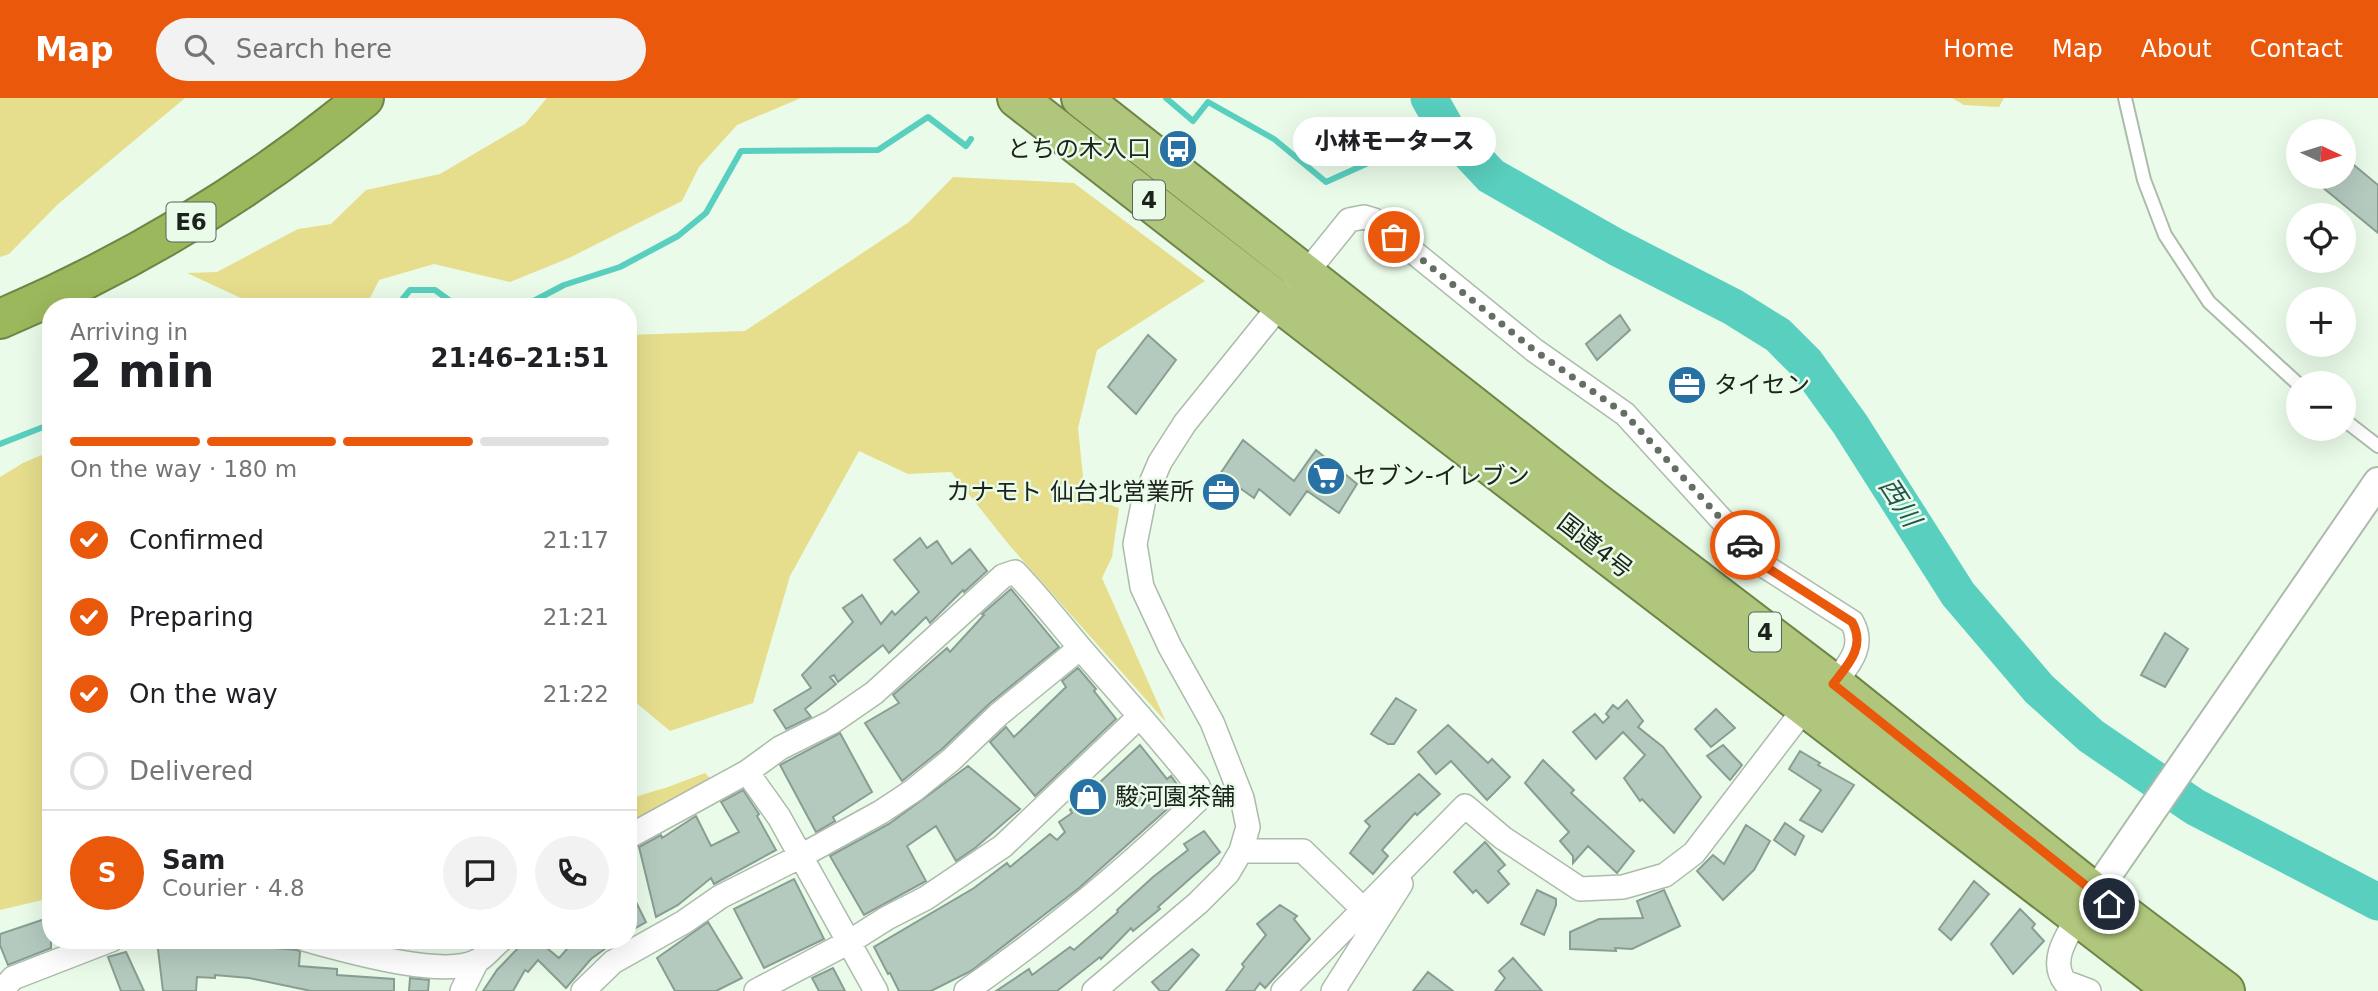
<!DOCTYPE html>
<meta charset="utf-8">
<style>
body{margin:0;font-family:"DejaVu Sans","Noto Sans JP",sans-serif;background:#f2f2f2;color:#202124;height:100vh;display:flex;flex-direction:column;font-size:26px;white-space:nowrap}
*{box-sizing:border-box;margin:0}
p{font-size:23px;color:#757577}
.icon{flex:none;width:38px;height:38px;fill:none;stroke:currentColor;stroke-width:2;stroke-linecap:round;stroke-linejoin:round}
.map{position:relative;flex:1;overflow:hidden}
.details{position:absolute;left:42px;top:200px;width:595px;height:651px;display:flex;flex-direction:column;background:#fff;border-radius:28px;box-shadow:0 7px 28px #0002}
.details>*{flex:none}
.needle{width:46px;rotate:94deg}
.tools{position:absolute;left:2286px;top:21px;display:grid;gap:14px}
.tools a{display:grid;place-items:center;width:70px;height:70px;border-radius:50%;background:#fff;box-shadow:0 7px 28px #0002;font-size:35px}
.pin{position:absolute;display:grid;place-items:center;width:60px;height:60px;color:#fff;margin:-30px;border:4px solid #fff;border-radius:50%;box-shadow:0 2px 7px #0007}
.courier{position:absolute;display:grid;place-items:center;width:70px;height:70px;margin:-35px;border:5px solid #ea580c;border-radius:50%;background:#fff;color:#222;box-shadow:0 2px 9px #0007}
.bubble{position:absolute;height:49px;border-radius:24px;background:#fff;box-shadow:0 7px 28px #0002;font-size:23px;font-weight:800;line-height:49px;text-align:center}
.summary em{font-style:normal;font-weight:800}
.summary div{display:flex;flex-direction:column-reverse}
.summary{display:flex;align-items:center;justify-content:space-between;height:119px;padding:0 28px}
h1{font-size:46px;font-weight:800;line-height:52px}
.bar{display:grid;grid-template-columns:repeat(4,1fr);gap:10px 7px;align-content:center;height:84px;padding:0 28px}
.bar i{height:9px;border-radius:5px;background:#e0e0e0}
.bar .active{background:#ea580c}
.bar p{grid-column:span 4}
.line{display:flex;align-items:center;gap:18px;padding:0 28px;border-top:2px solid #e0e0e0}
.line div{flex:1}
.round{display:grid;place-items:center;flex:none;width:74px;height:74px;border-radius:37px;background:#f2f2f2}
ol{padding:0 28px;list-style:none}
li{display:flex;align-items:center;gap:21px;height:77px}
li p{margin-inline-start:auto}
li .icon{padding:7px;border-radius:50%;background:#ea580c;color:#fff;stroke-width:4}
li:last-child{color:#757577}
li i{width:38px;height:38px;border:4px solid #e0e0e0;border-radius:50%}
header{display:flex;align-items:center;gap:42px;box-sizing:border-box;height:98px;padding:0 35px;background:#ea580c;color:#fff}
header strong{font-size:33px}
nav{display:flex;gap:38px;margin-inline-start:auto;font-size:24px}
.search{width:490px;height:63px;background:#f2f2f2;display:flex;align-items:center;gap:18px;box-sizing:border-box;padding:0 24px;border-radius:38px;color:#757577;font-size:26px}
.map>svg:first-child{display:block}
.green{fill:#e6de8d}
.lines{fill:none;stroke-linecap:round;stroke-linejoin:round}
.stream{stroke:#59cfbf;stroke-width:6}
.river{stroke:#59cfbf;stroke-width:37}
.building{fill:#b4cabf;stroke:#899e93;stroke-width:2}
.service-casing{stroke:#acbbab;stroke-width:16}
.minor-casing{stroke:#acbbab;stroke-width:26}
.tertiary-casing{stroke:#acbbab;stroke-width:32}
.trunk-casing{stroke:#6f8446;stroke-width:42}
.motorway-casing{stroke:#6f8446;stroke-width:42}
.service{stroke:#fff;stroke-width:12}
.minor{stroke:#fff;stroke-width:23}
.tertiary{stroke:#fff;stroke-width:28}
.trunk{stroke:#b0c67c;stroke-width:38}
.motorway{stroke:#9cb85c;stroke-width:38}
.done{stroke:#646e64;stroke-width:7;stroke-dasharray:0 12.6}
.route{stroke:#ea580c;stroke-width:9}
.labels{text-anchor:middle;dominant-baseline:central;stroke-width:5;stroke-linejoin:round;paint-order:stroke}
.shield{fill:#eafbe9;stroke:#5a635a;stroke-width:2}
.shield-label{font-size:23px;font-weight:bold;fill:#1c221c}
.poi-label{font-size:24px;fill:#1c221c;stroke:#eafbe9;text-anchor:start}
.street-label{font-size:24px;fill:#1c221c;stroke:#eafbe9}
.water-label{font-size:26px;font-style:italic;fill:#23554e;stroke:#eafbe9}
</style>
<header>
<strong>Map</strong>
<div class="search"><svg class="icon" aria-label="search" viewBox="0 0 24 24"><circle cx="10" cy="10" r="6"/><path d="M15 15l6 6"/></svg>Search here</div>
<nav><a>Home</a><a>Map</a><a>About</a><a>Contact</a></nav>
</header>
<div class="map">
<svg width="2378" height="893" viewBox="0 0 2378 893">
<rect width="100%" height="100%" fill="#eafbe9"/>
<path class="green" d="M 0,0 L 185,0 L 57,107 L 9,156 L 0,159 Z
M 547,0 L 801,0 L 737,27 L 699,69 L 682,103 L 569,160 L 510,184 L 434,166 L 379,182 L 367,206 L 352,208 L 258,208 L 187,175 L 217,174 L 298,131 L 331,126 L 366,92 L 440,76 L 525,26 Z
M 1952,0 L 2004,0 L 1999,9 L 1964,7 Z
M 953,79 L 1074,85 L 1205,183 L 1097,252 L 1078,330 L 1085,398 L 1119,410 L 1112,459 L 1102,480 L 1166,624 L 1010,448 L 951,374 L 908,376 L 859,353 L 790,478 L 753,605 L 670,633 L 628,598 L 628,237 L 745,233 L 909,124 Z
M 51,353 L 51,800 L 0,812 L 0,379 L 23,365 Z
M 705,675 L 711,681 L 628,732 L 628,701 L 668,689 Z"/>
<g class="lines">
<path class="stream" d="M 1166,0 L 1193,23 L 1208,4 L 1274,41 L 1326,84 L 1446,30
M 397,208 L 410,192 L 435,192 L 457,208
M 524,208 L 564,187 L 620,169 L 678,138 L 706,115 L 741,53 L 878,52 L 928,19 L 966,48 L 971,41
M 0,346 L 51,326"/>
<path class="river" d="M 1429,0 L 1446,30 L 1491,78 L 1616,149 L 1733,209 L 1778,237 L 1806,265 L 1850,326 L 1958,496 L 2039,591 L 2091,638 L 2195,709 L 2378,804"/>
</g>
<path class="building" d="M 2343,58 L 2378,87 L 2378,135 L 2310,79 L 2343,79 Z
M 1620,217 L 1630,232 L 1597,262 L 1586,246 Z
M 1148,237 L 1176,262 L 1136,316 L 1108,289 Z
M 1243,342 L 1294,383 L 1316,352 L 1357,386 L 1339,415 L 1307,393 L 1290,417 L 1259,391 L 1254,400 L 1220,376 Z
M 920,440 L 927,450 L 937,443 L 952,466 L 970,451 L 987,473 L 964,494 L 963,492 L 930,525 L 926,519 L 889,555 L 883,547 L 838,584 L 834,577 L 830,579 L 836,586 L 805,611 L 811,619 L 786,631 L 774,612 L 811,590 L 802,577 L 853,524 L 843,510 L 862,497 L 881,526 L 892,513 L 895,517 L 919,494 L 894,462 Z
M 1011,491 L 1059,549 L 989,606 L 942,651 L 902,683 L 865,625 L 899,605 L 893,597 L 947,550 L 950,554 L 984,517 L 982,516 Z
M 2165,535 L 2188,551 L 2165,589 L 2141,577 Z
M 1078,570 L 1096,591 L 1094,593 L 1116,621 L 1035,698 L 990,644 L 1006,629 L 1014,639 L 1066,589 L 1062,583 Z
M 1396,600 L 1416,612 L 1394,646 L 1388,646 L 1371,636 Z
M 1627,602 L 1643,623 L 1638,629 L 1663,649 L 1701,699 L 1674,735 L 1642,701 L 1640,703 L 1624,680 L 1645,657 L 1623,634 L 1596,661 L 1573,634 L 1595,616 L 1603,625 L 1609,619 L 1606,616 L 1613,607 L 1618,611 Z
M 1716,611 L 1735,630 L 1711,649 L 1695,631 Z
M 1448,627 L 1488,665 L 1492,661 L 1510,679 L 1487,702 L 1451,663 L 1436,676 L 1418,654 Z
M 840,635 L 872,694 L 833,719 L 835,723 L 816,734 L 780,667 Z
M 1140,647 L 1167,681 L 1171,678 L 1184,696 L 1079,790 L 971,873 L 931,893 L 899,893 L 890,875 L 888,876 L 874,849 L 974,790 L 1007,765 L 1010,769 L 1050,736 L 1057,742 L 1065,734 L 1059,724 L 1072,715 L 1070,712 Z
M 1723,647 L 1742,667 L 1730,682 L 1707,658 Z
M 1800,653 L 1820,665 L 1818,667 L 1854,687 L 1822,734 L 1800,722 L 1821,692 L 1789,671 Z
M 1543,662 L 1574,692 L 1571,695 L 1634,753 L 1617,775 L 1588,748 L 1573,765 L 1573,758 L 1560,743 L 1569,734 L 1525,685 Z
M 968,668 L 1020,711 L 975,750 L 956,763 L 936,728 L 907,748 L 926,783 L 864,817 L 830,758 L 889,726 Z
M 1419,676 L 1440,696 L 1417,717 L 1415,715 L 1382,752 L 1388,758 L 1373,776 L 1350,755 L 1370,728 L 1365,723 Z
M 743,692 L 759,716 L 757,718 L 776,752 L 714,786 L 711,780 L 678,807 L 656,819 L 639,749 L 661,737 L 662,740 L 696,718 L 711,748 L 739,734 L 721,704 Z
M 1785,725 L 1804,738 L 1795,757 L 1774,742 Z
M 1746,727 L 1770,743 L 1754,772 L 1723,802 L 1697,773 L 1713,757 L 1724,766 Z
M 1204,733 L 1220,754 L 1158,809 L 1160,811 L 1133,833 L 1131,830 L 1101,861 L 1100,859 L 1057,893 L 996,893 L 1029,871 L 1032,877 L 1070,849 L 1074,852 L 1118,814 L 1117,812 L 1153,779 L 1188,752 L 1184,746 Z
M 1485,744 L 1505,767 L 1498,773 L 1509,786 L 1488,805 L 1476,792 L 1473,795 L 1454,774 Z
M 794,781 L 824,841 L 764,870 L 734,811 Z
M 1974,783 L 1989,796 L 1951,842 L 1939,831 Z
M 628,788 L 646,824 L 632,832 L 628,822 Z
M 1537,792 L 1556,801 L 1556,807 L 1544,837 L 1521,826 Z
M 1664,792 L 1680,828 L 1632,851 L 1615,850 L 1616,853 L 1570,851 L 1570,834 L 1599,821 L 1643,820 L 1637,803 Z
M 1280,807 L 1297,818 L 1294,821 L 1310,841 L 1265,890 L 1260,885 L 1254,893 L 1226,893 L 1244,869 L 1242,866 L 1266,837 L 1257,826 Z
M 2020,811 L 2035,826 L 2032,830 L 2044,843 L 2013,876 L 1991,846 Z
M 51,819 L 51,850 L 8,867 L 0,847 L 0,836 Z
M 708,824 L 742,880 L 716,893 L 675,893 L 657,860 Z
M 174,842 L 251,842 L 250,848 L 297,852 L 300,854 L 299,868 L 337,871 L 337,877 L 394,881 L 394,893 L 311,893 L 249,880 L 215,877 L 215,880 L 197,879 L 196,893 L 163,893 L 157,843 Z
M 518,842 L 537,842 L 559,860 L 575,842 L 617,842 L 591,861 L 566,890 L 538,862 L 528,874 L 525,872 L 513,893 L 483,893 L 497,872 L 522,846 Z
M 1192,851 L 1199,857 L 1168,893 L 1160,893 L 1152,884 Z
M 126,854 L 144,893 L 121,893 L 108,859 Z
M 1513,860 L 1542,893 L 1495,893 L 1505,880 L 1499,873 Z
M 833,870 L 845,893 L 819,893 L 812,880 Z
M 1428,874 L 1453,893 L 1413,893 Z
M 410,880 L 429,882 L 428,893 L 409,893 Z"/>
<g class="lines">
<g class="service-casing">
<path id="service" d="M 2125,0 L 2144,82 L 2165,137 L 2209,204 L 2298,286
M 2343,321 L 2378,348"/>
</g>
<g class="minor-casing">
<path id="minor" d="M 747,674 L 779,719 L 876,893
M 628,739 L 747,674 L 780,650 L 832,624 L 874,595 L 1003,478 L 1015,474 C 1039,499 1060,526 1082,552 C 1121,597 1161,641 1198,688 L 1202,698 C 1129,769 1050,835 966,893
M 1241,753 L 1303,753 L 1363,811
M 2078,819 C 2067,838 2049,863 2065,884 L 2089,893
M 307,842 C 344,852 443,881 477,863 C 485,859 493,848 501,842
M 1,893 L 13,880 L 111,842
M 462,893 L 477,863
M 583,893 L 613,864 L 684,824 L 720,799 L 801,758 L 881,714 L 914,692 L 951,662 L 998,617 L 1080,550
M 756,893 L 849,844 L 887,820 L 926,800 L 1003,748 L 1140,618
M 1094,893 L 1198,805 L 1228,775 L 1241,753 L 1248,729 L 1242,700 L 1212,624 L 1170,549 L 1142,489 L 1135,446 L 1144,401 L 1160,364 L 1185,325 L 1349,122 L 1364,119 L 1374,122 L 1534,252 L 1625,316 L 1763,467 L 1852,524 C 1866,549 1848,567 1834,586
M 1283,893 L 1465,708 L 1503,740 L 1580,791 L 1623,789 L 1665,777 L 1694,755 L 1805,610
M 1333,893 L 1401,786"/>
</g>
<g class="tertiary-casing">
<path id="tertiary" d="M 2086,808 L 2378,384"/>
</g>
<g class="trunk-casing">
<path id="trunk" d="M 1017,0 L 1320,236 L 2175,893
M 1081,0 L 1594,403 L 1834,586 L 2095,795 L 2225,893"/>
</g>
<g class="motorway-casing">
<path id="motorway" d="M 0,221 C 132,165 254,91 364,0"/>
</g>
<use href="#service" class="service"/>
<use href="#minor" class="minor"/>
<use href="#tertiary" class="tertiary"/>
<use href="#trunk" class="trunk"/>
<use href="#motorway" class="motorway"/>
</g>
<g class="lines">
<path class="done" d="M 1394,139 L 1534,252 L 1625,316 L 1745,447"/>
<path class="route" d="M 1745,447 L 1763,467 L 1852,524 C 1866,549 1848,567 1833,586 L 2109,806"/>
</g>
<defs>
<g id="bus-disc" transform="scale(2.0125)"><circle r="9.5" fill="#2771a5" stroke="#eafbe9"/><path d="M-5-6H5V4H4V6H2V4H-2V6H-4V4H-5ZM-3.5-4V0h7V-4ZM-3.5 1.2v1.5H-2V1.2ZM2 1.2v1.5H3.5V1.2Z" fill="#fff"/></g>
<g id="office-disc" transform="scale(2.0125)"><circle r="9.5" fill="#2771a5" stroke="#eafbe9"/><path d="M-6-3h4V-5.5h4V-3h4V5H-6ZM-1-4.5V-3h2v-1.5ZM-6 0V1H6V0Z" fill="#fff"/></g>
<g id="supermarket-disc" transform="scale(2.0125)"><circle r="9.5" fill="#2771a5" stroke="#eafbe9"/><path d="M-6-5.5h2.5l.6 2H6L4.5 2H-2.5L-4.4-4H-6ZM-1.5 3.2a1.3 1.3 0 1 0 .1 0ZM3 3.2a1.3 1.3 0 1 0 .1 0Z" fill="#fff"/></g>
<g id="shop-disc" transform="scale(2.0125)"><circle r="9.5" fill="#2771a5" stroke="#eafbe9"/><path d="M-5-2.5h2.3a2.7 3.5 0 0 1 5.4 0H5L5.5 6h-11ZM-1.5-2.5h3a1.5 2.3 0 0 0-3 0Z" fill="#fff"/></g>
</defs>
<g fill-rule="evenodd">
<use href="#bus-disc" x="1178" y="51"/>
<use href="#office-disc" x="1687" y="287"/>
<use href="#supermarket-disc" x="1326" y="378"/>
<use href="#office-disc" x="1221" y="394"/>
<use href="#shop-disc" x="1088" y="699"/>
</g>
<g class="labels">
<g class="shield">
<rect x="1133" y="82.5" width="32" height="39" rx="5"/>
<rect x="166.5" y="104.5" width="49" height="39" rx="5"/>
<rect x="1749" y="514.5" width="32" height="39" rx="5"/>
</g>
<g class="shield-label">
<text x="1149" y="102">4</text>
<text x="191" y="124">E6</text>
<text x="1765" y="534">4</text>
</g>
<g class="poi-label">
<text x="1151" y="51" text-anchor="end">とちの木入口</text>
<text x="1714" y="287">タイセン</text>
<text x="1353" y="378">セブン-イレブン</text>
<text x="1194" y="394" text-anchor="end">カナモト 仙台北営業所</text>
<text x="1115" y="699">駿河園茶舗</text>
</g>
<g class="street-label">
<text transform="translate(1595 448) rotate(38)">国道4号</text>
</g>
<g class="water-label">
<text transform="translate(1900 404) rotate(57)">西川</text>
</g>
</g>
</svg>
<div class="tools">
<a><svg class="needle" viewBox="-14 -14 28 28"><path d="M0-13l5 13h-10z" fill="#e53935"/><path d="M0 13l5-13h-10z" fill="#757577"/></svg></a>
<a><svg class="icon" aria-label="locate" viewBox="0 0 24 24"><circle cx="12" cy="12" r="6"/><path d="M12 2v4M12 18v4M2 12h4M18 12h4"/></svg></a>
<a>+</a>
<a>−</a>
</div>
<div class="pin" style="left:1394px;top:139px;background:#ea580c"><svg class="icon" aria-label="bag" viewBox="0 0 24 24"><path d="M5 8h14l-1 12H6zM9 8a3 3 0 0 1 6 0"/></svg></div>
<div class="pin" style="left:2109px;top:806px;background:#1f2937"><svg class="icon" aria-label="home" viewBox="0 0 24 24"><path d="M3 11l9-7 9 7M6 9v11h12V9"/></svg></div>
<div class="courier" style="left:1745px;top:447px"><svg class="icon" aria-label="car" viewBox="0 0 24 24"><path d="M5 17H2v-5l4-1 3-4h7l3 4 3 1v5h-3M9 17h6M6 11h13"/><circle cx="7" cy="17" r="2"/><circle cx="17" cy="17" r="2"/></svg></div>
<div class="bubble" style="left:1293px;top:19px;width:203px">小林モータース</div>
<section class="details">
<div class="summary"><div><h1>2 min</h1><p>Arriving in</p></div><em>21:46–21:51</em></div>
<div class="bar"><i class="active"></i><i class="active"></i><i class="active"></i><i></i><p>On the way · 180 m</p></div>
<ol>
<li><svg class="icon" aria-label="check" viewBox="0 0 24 24"><path d="M5 12l5 5 9-10"/></svg>Confirmed<p>21:17</p></li>
<li><svg class="icon" aria-label="check" viewBox="0 0 24 24"><path d="M5 12l5 5 9-10"/></svg>Preparing<p>21:21</p></li>
<li><svg class="icon" aria-label="check" viewBox="0 0 24 24"><path d="M5 12l5 5 9-10"/></svg>On the way<p>21:22</p></li>
<li><i></i>Delivered</li>
</ol>
<div class="line" style="height:126px"><b class="round" style="background:#ea580c;color:#fff">S</b><div><b>Sam</b><p>Courier · 4.8</p></div><a class="round"><svg class="icon" aria-label="chat" viewBox="0 0 24 24"><path d="M4 5h16v11H9l-5 4z"/></svg></a><a class="round"><svg class="icon" aria-label="phone" viewBox="0 0 24 24"><path d="M5 4h4l2 5-3 2q2 4 5 5l2-3 5 2v4C11 20 4 13 5 4z"/></svg></a></div>
</section>
</div>
